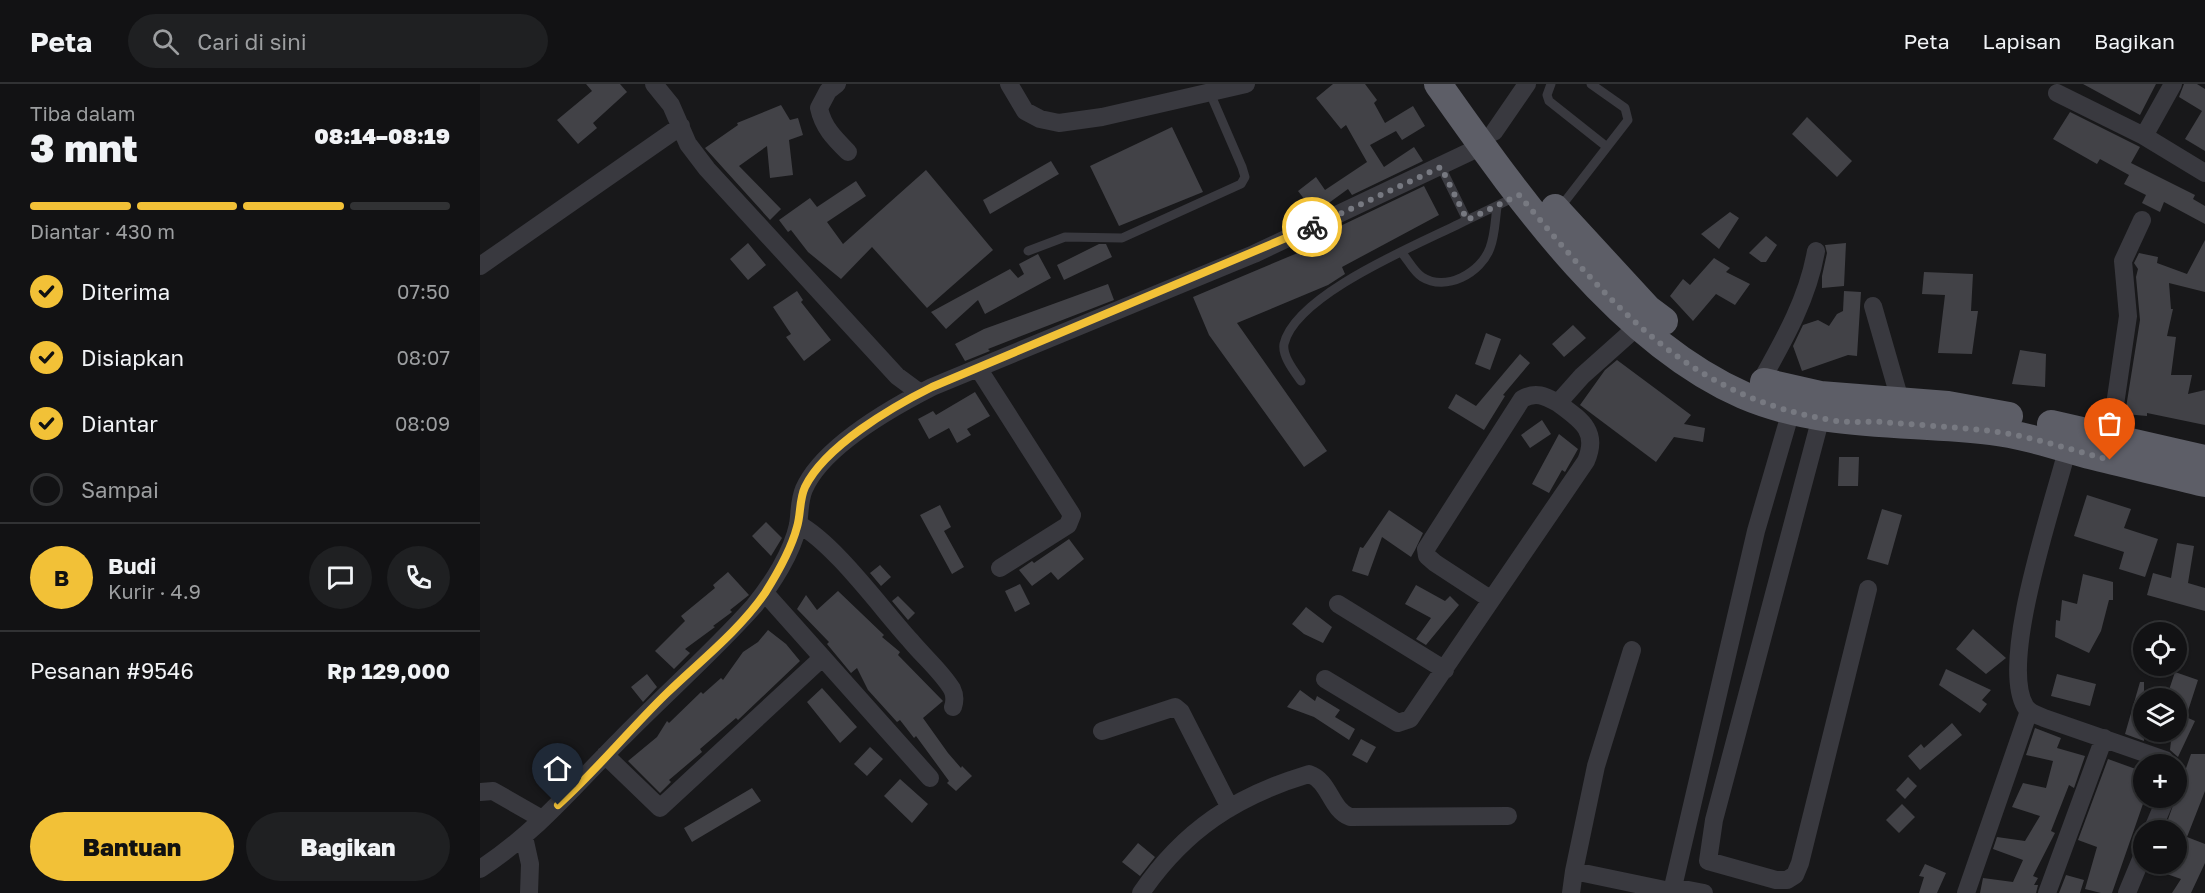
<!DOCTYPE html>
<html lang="id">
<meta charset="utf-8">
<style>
body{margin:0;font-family:"Golos Text",sans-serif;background:#1f2022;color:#f1f3f6;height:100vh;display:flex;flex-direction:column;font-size:22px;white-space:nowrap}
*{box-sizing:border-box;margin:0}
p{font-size:20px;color:#9c9ea0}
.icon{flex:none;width:33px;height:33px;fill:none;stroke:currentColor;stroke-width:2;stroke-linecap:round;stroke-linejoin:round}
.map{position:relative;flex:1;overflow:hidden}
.panel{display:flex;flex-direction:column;background:#121214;width:480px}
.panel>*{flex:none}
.controls{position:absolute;left:1653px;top:538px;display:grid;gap:12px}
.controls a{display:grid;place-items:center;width:54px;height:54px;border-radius:50%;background:#121214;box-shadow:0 2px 4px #0004,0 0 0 2px #313234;font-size:30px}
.pin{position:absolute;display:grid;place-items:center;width:51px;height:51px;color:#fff;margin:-62px -26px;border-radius:50% 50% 50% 0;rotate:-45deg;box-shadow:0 0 6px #0007}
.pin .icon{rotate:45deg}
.courier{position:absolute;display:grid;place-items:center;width:60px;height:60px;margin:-30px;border:4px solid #f2c137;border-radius:50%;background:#fff;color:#222;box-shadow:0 2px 8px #0007}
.headline em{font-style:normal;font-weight:800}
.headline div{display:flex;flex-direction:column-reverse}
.headline{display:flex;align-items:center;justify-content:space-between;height:102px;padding:0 30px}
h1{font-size:39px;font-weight:800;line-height:45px}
.bar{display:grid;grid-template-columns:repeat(4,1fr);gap:9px 6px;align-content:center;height:72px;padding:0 30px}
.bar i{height:8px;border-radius:4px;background:#313234}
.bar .active{background:#f2c137}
.bar p{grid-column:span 4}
.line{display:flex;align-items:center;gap:15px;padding:0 30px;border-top:2px solid #313234}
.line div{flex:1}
.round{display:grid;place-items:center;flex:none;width:63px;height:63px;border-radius:32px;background:#1f2022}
ol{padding:0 30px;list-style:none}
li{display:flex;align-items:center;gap:18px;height:66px}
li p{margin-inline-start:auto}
li .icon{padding:6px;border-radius:50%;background:#f2c137;color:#111;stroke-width:4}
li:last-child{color:#9c9ea0}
li i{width:33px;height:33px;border:3px solid #313234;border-radius:50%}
.cta{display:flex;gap:12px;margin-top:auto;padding:12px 30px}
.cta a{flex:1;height:69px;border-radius:36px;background:#f2c137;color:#111;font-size:24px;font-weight:800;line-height:69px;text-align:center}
.cta a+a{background:#1f2022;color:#f1f3f6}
header{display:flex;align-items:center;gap:36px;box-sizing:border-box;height:84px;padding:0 30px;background:#121214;border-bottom:2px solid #313234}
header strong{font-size:28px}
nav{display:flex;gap:33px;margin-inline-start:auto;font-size:21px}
.search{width:420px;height:54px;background:#1f2022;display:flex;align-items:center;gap:15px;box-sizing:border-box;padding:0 21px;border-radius:33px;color:#9c9ea0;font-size:22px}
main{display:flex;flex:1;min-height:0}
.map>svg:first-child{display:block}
.building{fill:#424247}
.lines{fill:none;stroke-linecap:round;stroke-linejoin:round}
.service{stroke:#39393f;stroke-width:9}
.minor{stroke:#39393f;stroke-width:18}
.trunk{stroke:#5d5e67;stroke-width:28}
.done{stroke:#777981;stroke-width:6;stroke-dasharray:0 10.8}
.route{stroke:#f2c137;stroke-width:8}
</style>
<header>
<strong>Peta</strong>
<div class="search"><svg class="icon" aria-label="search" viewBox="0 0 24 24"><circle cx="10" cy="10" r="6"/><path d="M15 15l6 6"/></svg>Cari di sini</div>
<nav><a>Peta</a><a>Lapisan</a><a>Bagikan</a></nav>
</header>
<main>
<section class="panel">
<div class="headline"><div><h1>3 mnt</h1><p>Tiba dalam</p></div><em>08:14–08:19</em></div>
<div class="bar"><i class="active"></i><i class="active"></i><i class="active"></i><i></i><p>Diantar · 430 m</p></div>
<ol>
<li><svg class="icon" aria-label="check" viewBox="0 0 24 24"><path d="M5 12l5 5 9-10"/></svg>Diterima<p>07:50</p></li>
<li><svg class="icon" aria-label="check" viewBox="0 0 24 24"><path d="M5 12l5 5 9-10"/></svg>Disiapkan<p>08:07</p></li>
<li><svg class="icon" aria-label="check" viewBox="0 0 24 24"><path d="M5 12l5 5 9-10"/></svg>Diantar<p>08:09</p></li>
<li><i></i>Sampai</li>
</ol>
<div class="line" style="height:108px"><b class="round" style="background:#f2c137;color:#111">B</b><div><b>Budi</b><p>Kurir · 4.9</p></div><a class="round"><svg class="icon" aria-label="chat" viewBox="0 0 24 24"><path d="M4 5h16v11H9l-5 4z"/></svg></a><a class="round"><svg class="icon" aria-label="phone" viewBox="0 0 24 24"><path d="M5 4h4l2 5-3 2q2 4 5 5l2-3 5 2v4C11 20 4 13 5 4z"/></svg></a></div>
<div class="line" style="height:78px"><div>Pesanan #9546</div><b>Rp 129,000</b></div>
<div class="cta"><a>Bantuan</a><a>Bagikan</a></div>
</section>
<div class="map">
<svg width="1725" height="809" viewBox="0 0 1725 809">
<rect width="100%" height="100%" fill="#18181a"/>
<path class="building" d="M 106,0 L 140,0 L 147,8 L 113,39 L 117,44 L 98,60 L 77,36 L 112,7 Z
M 853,0 L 885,0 L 897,16 L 894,19 L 905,39 L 933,22 L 945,42 L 922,56 L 916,47 L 890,61 L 904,83 L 934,63 L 943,77 L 872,111 L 868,105 L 835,129 L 818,107 L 836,93 L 845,106 L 887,78 L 866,41 L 861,45 L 836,14 Z
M 1603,0 L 1676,0 L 1660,31 Z
M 1704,0 L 1717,0 L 1725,5 L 1725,67 L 1705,55 L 1722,27 L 1699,13 Z
M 301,21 L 310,36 L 318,34 L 323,51 L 309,56 L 313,91 L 290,94 L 287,62 L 259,82 L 301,125 L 290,136 L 225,64 L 258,41 L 257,39 Z
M 1590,28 L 1660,63 L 1651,79 L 1715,111 L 1713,115 L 1725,122 L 1725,140 L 1684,118 L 1680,128 L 1662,119 L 1666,111 L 1644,100 L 1649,91 L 1620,75 L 1617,80 L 1573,55 Z
M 1327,33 L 1372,77 L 1357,93 L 1312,50 Z
M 692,43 L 723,108 L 639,142 L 610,82 Z
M 571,77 L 579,90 L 510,130 L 503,116 Z
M 446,86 L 513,166 L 447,224 L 392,163 L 361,195 L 328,168 L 311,146 L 308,148 L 299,136 L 330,114 L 337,123 L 376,97 L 386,112 L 347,138 L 363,160 Z
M 944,102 L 959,131 L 862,183 L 865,190 L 848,201 L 757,239 L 847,367 L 824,383 L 729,251 L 713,213 L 858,152 L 854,145 Z
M 1250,128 L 1259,134 L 1239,165 L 1221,150 Z
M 1286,152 L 1297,161 L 1286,178 L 1281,178 L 1269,169 Z
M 1725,156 L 1725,208 L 1689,199 L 1691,225 L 1693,225 L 1687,252 L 1696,253 L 1691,291 L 1712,291 L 1708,310 L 1725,306 L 1725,341 L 1667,329 L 1667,332 L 1645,330 L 1660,236 L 1656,193 L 1658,185 L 1654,179 L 1659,169 L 1678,173 L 1677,179 L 1707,190 Z
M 268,159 L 286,181 L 268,196 L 250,175 Z
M 1366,159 L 1364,202 L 1342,204 L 1342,192 L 1347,169 L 1345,161 Z
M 619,160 L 626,160 L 632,173 L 584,196 L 577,181 Z
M 558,170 L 571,194 L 505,230 L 498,216 L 466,245 L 451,228 L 530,185 L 538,194 L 544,190 L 539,180 Z
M 1234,174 L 1250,184 L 1246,188 L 1270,200 L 1255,221 L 1236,210 L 1213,237 L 1190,212 L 1203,195 L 1210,201 Z
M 1444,188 L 1493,190 L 1491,227 L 1498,227 L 1492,270 L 1458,269 L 1465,211 L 1442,210 Z
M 628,200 L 634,216 L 508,265 L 510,267 L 485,277 L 475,260 L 504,245 Z
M 317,207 L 323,216 L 321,218 L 351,256 L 324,277 L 306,253 L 311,250 L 293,223 Z
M 1364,207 L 1381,208 L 1377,272 L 1368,271 L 1322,287 L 1313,262 L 1323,241 L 1338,236 L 1349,242 L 1357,230 L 1363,227 Z
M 1093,241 L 1106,254 L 1084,273 L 1072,260 Z
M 1006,249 L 1021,255 L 1010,286 L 995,280 Z
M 1540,266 L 1566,270 L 1565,303 L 1532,300 Z
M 1040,270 L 1050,279 L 1023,311 L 1025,312 L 1004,346 L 968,324 L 976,310 L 996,322 Z
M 1137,276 L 1211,331 L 1204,340 L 1225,344 L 1223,358 L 1194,353 L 1176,378 L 1100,321 L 1125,286 Z
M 495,308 L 510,332 L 487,345 L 491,351 L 477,359 L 469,344 L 449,355 L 438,335 L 453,327 L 456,331 Z
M 1062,336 L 1071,350 L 1050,364 L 1041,351 Z
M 1079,350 L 1098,365 L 1085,388 L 1082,386 L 1069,409 L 1052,400 Z
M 1359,373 L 1379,373 L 1378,402 L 1358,402 Z
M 1607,411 L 1651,425 L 1644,444 L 1678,455 L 1665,493 L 1639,485 L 1644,468 L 1594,452 Z
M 460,421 L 471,443 L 464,447 L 484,483 L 472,490 L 440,431 Z
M 1402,425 L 1422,431 L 1408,481 L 1387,475 Z
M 909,426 L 943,449 L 935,466 L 931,473 L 902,453 L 888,492 L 872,487 L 880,463 L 883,464 Z
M 286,438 L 302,454 L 291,472 L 272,452 Z
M 589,455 L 604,475 L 578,496 L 571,488 L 552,502 L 539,486 L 552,477 L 554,479 Z
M 1697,459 L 1714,462 L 1708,499 L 1725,504 L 1725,527 L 1667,511 L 1673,489 L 1691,494 Z
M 400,481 L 411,493 L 401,502 L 390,489 Z
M 248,488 L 269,511 L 250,526 L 252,528 L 233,542 L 235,543 L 205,565 L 210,569 L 194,585 L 175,567 L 205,537 L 201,532 L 235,504 L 233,501 Z
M 1603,490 L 1633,498 L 1633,516 L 1629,516 L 1621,547 L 1609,569 L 1575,553 L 1576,536 L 1580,537 L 1582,516 L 1597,520 Z
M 540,500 L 550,520 L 535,528 L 525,507 Z
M 936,501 L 965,517 L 970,512 L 979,521 L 946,561 L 936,555 L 951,534 L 925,520 Z
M 358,507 L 404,551 L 402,553 L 420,568 L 418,571 L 463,617 L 443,634 L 468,669 L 481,684 L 482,682 L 492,692 L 476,707 L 467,699 L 469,697 L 436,652 L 434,654 L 420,636 L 417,638 L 388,606 L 377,584 L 371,589 L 347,560 L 349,558 L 317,525 L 326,511 L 337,526 Z
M 418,512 L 435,529 L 428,536 L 412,517 Z
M 826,523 L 852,543 L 843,559 L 824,550 L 812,540 Z
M 1493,545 L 1526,574 L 1506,590 L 1476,565 Z
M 288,546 L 306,560 L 320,577 L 258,636 L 256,634 L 220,665 L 222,668 L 189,696 L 191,698 L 180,709 L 148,677 L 177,653 L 187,637 L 189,639 L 221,608 L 223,610 L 241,594 L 243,596 L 263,568 L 278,558 Z
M 1466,585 L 1511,606 L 1502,616 L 1507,620 L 1500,629 L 1459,601 Z
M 1695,588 L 1718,596 L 1706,633 L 1715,637 L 1698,673 L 1690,666 L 1692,648 L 1696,648 L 1696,615 L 1686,615 Z
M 167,590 L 177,603 L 163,618 L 151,603 Z
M 1577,590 L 1616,600 L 1610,622 L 1571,612 Z
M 1660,598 L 1664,598 L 1664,657 L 1645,650 Z
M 342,604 L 377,643 L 360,659 L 327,618 Z
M 820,606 L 835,617 L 837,612 L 860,626 L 855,633 L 875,645 L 869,656 L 834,633 L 807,623 Z
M 1472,639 L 1482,651 L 1440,686 L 1428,672 L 1441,660 L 1444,664 Z
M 1555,644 L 1581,654 L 1577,664 L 1605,672 L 1594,704 L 1589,701 L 1571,747 L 1575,749 L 1553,792 L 1558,794 L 1554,801 L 1558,801 L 1556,809 L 1500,809 L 1503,794 L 1533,798 L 1543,776 L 1513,765 L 1517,753 L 1545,757 L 1560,732 L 1532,723 L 1543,699 L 1566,704 L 1573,677 L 1546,671 Z
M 881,655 L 896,663 L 887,679 L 872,671 Z
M 390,663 L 403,675 L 387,692 L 374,680 Z
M 1711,670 L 1725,670 L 1725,707 L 1707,753 L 1725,760 L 1725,779 L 1711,809 L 1692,809 L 1701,795 L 1670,784 L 1671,780 L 1696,780 L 1696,747 L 1684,747 Z
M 1628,675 L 1664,688 L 1664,717 L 1632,809 L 1621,809 L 1605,805 L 1617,763 L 1598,756 Z
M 1428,693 L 1437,702 L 1425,715 L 1416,706 Z
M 420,695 L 448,720 L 432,739 L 404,712 Z
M 272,704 L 281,717 L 212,758 L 204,744 Z
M 1422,720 L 1435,733 L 1419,749 L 1406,736 Z
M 658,759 L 675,773 L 660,792 L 642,778 Z
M 1445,780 L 1466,789 L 1457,809 L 1439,809 L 1444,793 L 1439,792 Z
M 1586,791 L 1604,796 L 1600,809 L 1579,809 Z"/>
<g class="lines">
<path class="service" d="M 1071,0 L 1067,11 L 1069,17 L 1127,63
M 1079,125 L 1148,36 L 1145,24 L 1111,0
M 987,136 L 1037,112
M 548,167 L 585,153 L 642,154 L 761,100 L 765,93 L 762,83 L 730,9
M 922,169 C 928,176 934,188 942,193 C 966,208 1001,189 1010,164 C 1015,151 1015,137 1017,123
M 821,297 C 814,287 802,272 804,260 C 816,209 942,159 987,136 L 961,83"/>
<path class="minor" d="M 174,0 L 191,21 L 208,60 L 227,85 L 417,292 L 440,309
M 357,0 L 348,7 L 339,24 C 343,43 354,54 368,68
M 529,0 L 545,27 L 560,35 L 579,39 L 622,33 L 766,0
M 1577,9 L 1664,52 L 1725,89
M 1014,48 L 1047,0
M 1664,52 L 1693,0
M 0,182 L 201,42
M 1393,222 L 1420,316
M 498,284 L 592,431 L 588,441 L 520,484
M 1281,297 C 1304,256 1328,214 1336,167
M 1341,333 L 1234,736 L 1228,777 L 1296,796 L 1307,796 L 1315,791 L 1320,779 L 1388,505
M 1590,355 C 1577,410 1518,575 1545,622 C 1549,629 1557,631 1564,634 L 1685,676 L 1690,681
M 1630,355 L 1648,232 L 1643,177 L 1662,136
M 318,440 C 354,459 401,524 430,556 C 443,572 461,587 472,605 C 475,611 475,617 473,623
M 285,509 L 450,694
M 1010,515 L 955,479 L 947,472 L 946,465 L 1042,315 C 1056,307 1065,312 1078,319
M 858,520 L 965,586
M 845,595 L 918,639 L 930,635 L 1106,377 C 1119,347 1101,336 1078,319 L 1102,292 L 1158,242
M 622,647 L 695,623 L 701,628 L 750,724
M 125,671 L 180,724 L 342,574
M 0,708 L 13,707 L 62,735
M 1672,747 L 1686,714
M 44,753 L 50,780 L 49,809
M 0,785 C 57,748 94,702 141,655 C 185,610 232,569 274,522 C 292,500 312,469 318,441 C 320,429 319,417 324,405 C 343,362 411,324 452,303 L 774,170 L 1002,62
M 1094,787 L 1116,682 L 1152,566
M 1193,803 L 1276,447 L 1311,327
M 661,809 C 704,746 756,712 829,690 C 850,697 850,725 870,733 L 1028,732
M 1091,809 L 1094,787 L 1185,806
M 1184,809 L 1185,806 L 1193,803 L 1224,809
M 1486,809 L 1549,627
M 1567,809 L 1624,654
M 1647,809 L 1664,768"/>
<path class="trunk" d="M 958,0 C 1036,110 1136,255 1263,311 C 1342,345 1428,337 1511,347 C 1544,351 1577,362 1609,371 C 1648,381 1686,389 1725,399
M 1075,124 L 1168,225 L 1184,237
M 1284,298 L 1340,311 L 1468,321 L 1529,332
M 1571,340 L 1725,375"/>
</g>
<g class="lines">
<path class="done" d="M 832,143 L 961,83 L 987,136 L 1039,111 C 1130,219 1208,315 1357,337 C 1372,339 1387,337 1402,338 C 1438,341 1475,343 1511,347 C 1551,352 1591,366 1630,376"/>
<path class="route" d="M 78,721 C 116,687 149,646 186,610 C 219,578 259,547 285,509 C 297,490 311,466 317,443 C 321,430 319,416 325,403 C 345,362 412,323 452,303 L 832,143"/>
</g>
</svg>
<div class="controls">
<a><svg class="icon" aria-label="locate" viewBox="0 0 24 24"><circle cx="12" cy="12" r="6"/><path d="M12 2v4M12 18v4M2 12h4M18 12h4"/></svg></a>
<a><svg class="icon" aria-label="layers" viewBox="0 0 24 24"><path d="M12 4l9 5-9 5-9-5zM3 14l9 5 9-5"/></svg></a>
<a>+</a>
<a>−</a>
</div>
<div class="pin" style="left:1630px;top:376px;background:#ea580c"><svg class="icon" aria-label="bag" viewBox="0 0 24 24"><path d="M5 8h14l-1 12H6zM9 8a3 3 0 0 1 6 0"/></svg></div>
<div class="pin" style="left:78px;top:721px;background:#1f2937"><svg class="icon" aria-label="home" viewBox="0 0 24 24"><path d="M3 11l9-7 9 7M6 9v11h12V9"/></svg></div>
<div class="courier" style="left:832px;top:143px"><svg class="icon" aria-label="bike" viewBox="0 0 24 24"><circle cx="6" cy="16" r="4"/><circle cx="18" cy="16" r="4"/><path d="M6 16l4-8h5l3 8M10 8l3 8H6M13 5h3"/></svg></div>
</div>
</main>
